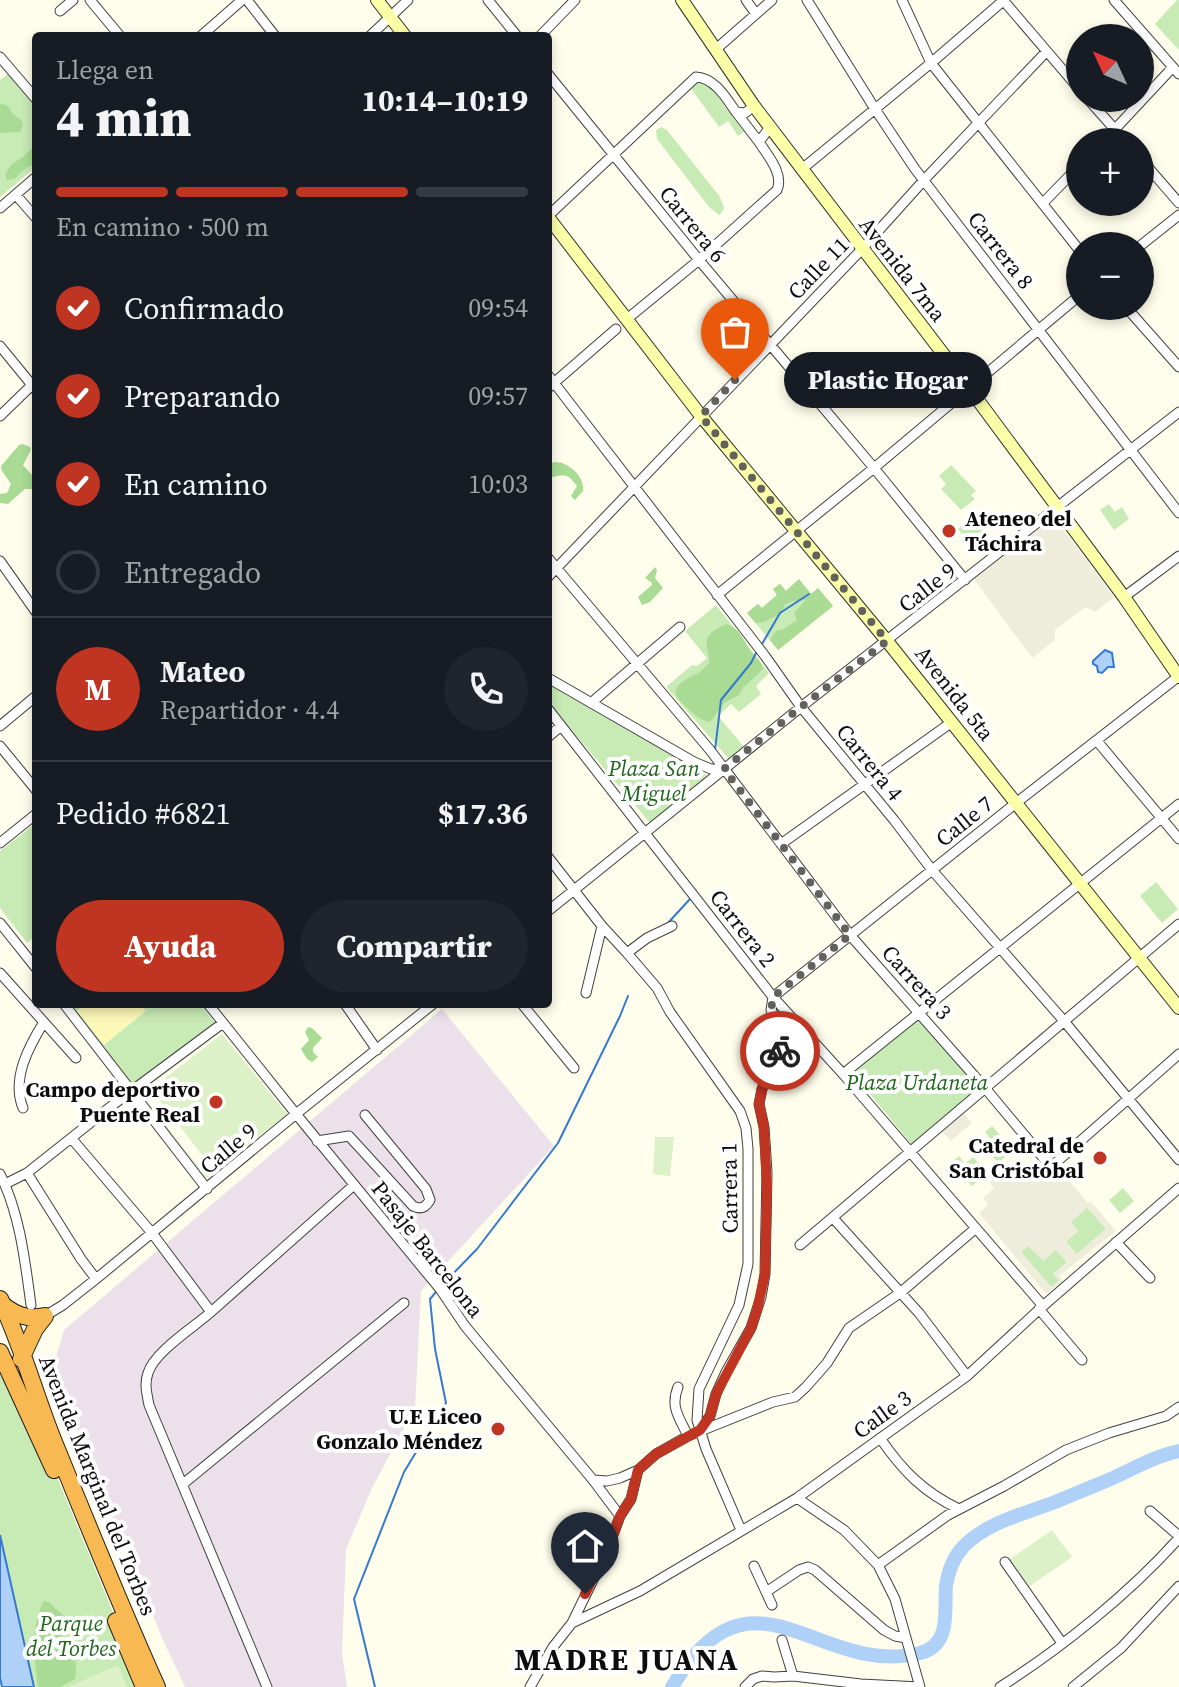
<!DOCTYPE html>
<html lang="es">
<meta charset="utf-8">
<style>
body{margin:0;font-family:"Source Serif 4",serif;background:#20242c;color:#f1f3f6;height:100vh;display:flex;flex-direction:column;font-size:30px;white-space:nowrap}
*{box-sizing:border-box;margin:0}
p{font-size:26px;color:#9ea1a6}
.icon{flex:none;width:44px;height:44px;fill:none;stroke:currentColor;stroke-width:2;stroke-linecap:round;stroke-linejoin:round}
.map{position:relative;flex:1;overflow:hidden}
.side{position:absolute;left:32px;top:32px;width:520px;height:976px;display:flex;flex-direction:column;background:#171b24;border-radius:8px;box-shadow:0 4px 12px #0003}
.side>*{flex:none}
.needle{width:52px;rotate:314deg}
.fabs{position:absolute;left:1066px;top:24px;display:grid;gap:16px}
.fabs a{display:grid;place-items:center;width:88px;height:88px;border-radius:50%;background:#171b24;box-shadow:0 4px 12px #0003;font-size:40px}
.pin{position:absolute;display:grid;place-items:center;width:68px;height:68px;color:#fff;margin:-82px -34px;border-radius:50% 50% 50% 0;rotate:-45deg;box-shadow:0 0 8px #0007}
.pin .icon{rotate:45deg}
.courier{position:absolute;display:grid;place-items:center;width:80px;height:80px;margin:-40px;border:6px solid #c03422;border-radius:50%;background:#fff;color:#222;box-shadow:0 2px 10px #0007}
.bubble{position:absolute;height:56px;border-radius:28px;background:#171b24;box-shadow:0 4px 12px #0003;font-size:26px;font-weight:800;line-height:56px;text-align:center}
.headline em{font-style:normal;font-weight:800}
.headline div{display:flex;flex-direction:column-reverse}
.headline{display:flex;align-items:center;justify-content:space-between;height:136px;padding:0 24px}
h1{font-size:52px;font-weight:800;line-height:60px}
.bar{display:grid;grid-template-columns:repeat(4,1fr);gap:12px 8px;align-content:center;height:96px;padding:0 24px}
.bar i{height:10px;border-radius:6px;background:#363941}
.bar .on{background:#c03422}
.bar p{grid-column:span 4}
.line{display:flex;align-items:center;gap:20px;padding:0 24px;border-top:2px solid #363941}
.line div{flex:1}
.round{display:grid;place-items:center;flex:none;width:84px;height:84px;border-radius:42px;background:#20242c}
ol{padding:0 24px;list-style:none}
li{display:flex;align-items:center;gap:24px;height:88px}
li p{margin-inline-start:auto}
li .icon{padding:8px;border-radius:50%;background:#c03422;color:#fff;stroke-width:4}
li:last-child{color:#9ea1a6}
li i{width:44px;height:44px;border:4px solid #363941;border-radius:50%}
.primary-button{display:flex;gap:16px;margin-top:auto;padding:16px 24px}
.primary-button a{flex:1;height:92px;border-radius:48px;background:#c03422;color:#fff;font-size:32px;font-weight:800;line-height:92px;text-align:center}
.primary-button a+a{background:#20242c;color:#f1f3f6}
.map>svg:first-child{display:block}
.industrial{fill:#ece0eb}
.green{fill:#c8eab5}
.forest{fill:#a9db94}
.sand{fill:#fcf8b7}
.pitch{fill:#dcf1c7;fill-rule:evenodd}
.plaza{fill:#eeeddc;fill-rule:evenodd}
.water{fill:#b0d1f7;stroke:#3579d0;stroke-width:2}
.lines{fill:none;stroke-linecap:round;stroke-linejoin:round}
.stream{stroke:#3579d0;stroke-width:2}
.river{stroke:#b0d1f7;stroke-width:14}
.street-casing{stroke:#404040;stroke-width:11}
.secondary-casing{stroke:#2f2f2f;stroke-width:14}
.highway-casing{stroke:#1e1e1e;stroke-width:18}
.street{stroke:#fff;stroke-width:9}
.secondary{stroke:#fbffa7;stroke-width:12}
.highway{stroke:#f8b852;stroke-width:16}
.done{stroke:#62615b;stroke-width:8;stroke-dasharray:0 14.4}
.route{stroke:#c03422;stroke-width:10}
.poi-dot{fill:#c03422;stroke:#fff;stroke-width:3}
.labels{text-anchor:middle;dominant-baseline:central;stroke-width:8;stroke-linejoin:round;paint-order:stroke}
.street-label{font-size:22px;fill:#0d0d0d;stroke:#fff}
.poi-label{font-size:22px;font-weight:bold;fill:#0d0d0d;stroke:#fff;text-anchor:end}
.park-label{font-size:22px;font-style:italic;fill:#1f661c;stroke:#fff}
.district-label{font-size:30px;font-weight:bold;letter-spacing:2px;fill:#0d0d0d;stroke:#fff}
</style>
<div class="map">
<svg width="1179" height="1687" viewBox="0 0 1179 1687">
<rect width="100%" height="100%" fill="#fffeec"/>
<path class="industrial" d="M 442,1009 L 554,1146 L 421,1291 L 415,1408 L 372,1488 L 346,1549 L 342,1653 L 347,1687 L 185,1687 L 163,1640 L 73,1419 L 54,1364 L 64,1330 Z"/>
<path class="green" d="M 1177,0 L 1179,0 L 1179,50 L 1155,24 Z
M 8,74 L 36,106 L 36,167 L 0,197 L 0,80 Z
M 695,83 L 704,84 L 711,88 L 744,132 L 738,136 L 728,121 L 719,127 L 690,87 Z
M 661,127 L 667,130 L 720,197 L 724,208 L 721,214 L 719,215 L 709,207 L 657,139 L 656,130 Z
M 951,465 L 976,491 L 971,495 L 975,499 L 961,510 L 941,489 L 946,484 L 939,476 Z
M 1109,504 L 1115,512 L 1122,507 L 1129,519 L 1114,530 L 1100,510 Z
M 964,524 L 980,525 L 986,531 L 970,545 L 958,529 Z
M 799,579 L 811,594 L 818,588 L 833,606 L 778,650 L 747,613 L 758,604 L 762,608 L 777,595 L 773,589 L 780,584 L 786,591 Z
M 716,605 L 769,673 L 756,686 L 761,694 L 739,712 L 731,704 L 718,716 L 744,747 L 729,759 L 666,687 L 692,665 L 697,666 L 707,658 L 685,631 Z
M 549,685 L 707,776 L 650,823 L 548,702 Z
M 36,823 L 36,935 L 27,943 L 0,908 L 0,851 Z
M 1156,882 L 1178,909 L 1162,923 L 1140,896 Z
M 75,1004 L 200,1004 L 215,1023 L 131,1085 L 72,1006 Z
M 919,1014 L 980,1087 L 913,1146 L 851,1071 Z
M 992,1126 L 1013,1150 L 998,1163 L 984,1147 L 992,1141 L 985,1132 Z
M 959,1156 L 965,1164 L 973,1157 L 987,1174 L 972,1186 L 952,1162 Z
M 1123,1188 L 1134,1201 L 1120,1213 L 1109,1200 Z
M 1087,1207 L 1106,1229 L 1077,1254 L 1066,1242 L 1078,1231 L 1070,1222 Z
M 1029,1245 L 1056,1250 L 1067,1262 L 1054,1274 L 1059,1281 L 1051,1287 L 1021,1252 Z
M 0,1352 L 42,1441 L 144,1687 L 34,1687 L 0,1535 Z"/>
<path class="forest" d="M 0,104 L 7,105 L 13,114 L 21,120 L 23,125 L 20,132 L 0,133 Z
M 33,147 L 36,147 L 36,163 L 26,168 L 14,179 L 7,180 L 5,174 L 12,164 L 23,157 Z
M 23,444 L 30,447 L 31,450 L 23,465 L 34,477 L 36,486 L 33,489 L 25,489 L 8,504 L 0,503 L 0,494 L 7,493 L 11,484 L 2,471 L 1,466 L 19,445 Z
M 555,462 C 569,462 585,477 583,491 L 575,500 L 571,496 L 577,486 C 567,473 565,474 550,478 L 548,476 L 548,464 Z
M 655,567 L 657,570 L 655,578 L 663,588 L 650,602 L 642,605 L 638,597 L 652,585 L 652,583 L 645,578 Z
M 799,579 L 811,594 L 818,588 L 833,606 L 778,650 L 770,640 L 776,631 L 784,629 L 797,620 L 794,613 L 806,600 L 792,601 L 784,605 L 782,613 L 764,622 L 756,623 L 747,613 L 758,604 L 762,608 L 777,595 L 773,589 L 780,584 L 786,591 Z
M 726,624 C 742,629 743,641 752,653 C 757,660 761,660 763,669 L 743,688 L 739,695 L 724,703 L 712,720 L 708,722 C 696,718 691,711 682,703 C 664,686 689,679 700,672 C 703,670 707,665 709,663 C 708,641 699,637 726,624 Z
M 308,1027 L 312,1028 L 322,1038 L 313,1048 L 313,1052 L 318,1057 L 312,1062 L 307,1059 L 301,1049 L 309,1040 L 305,1032 Z
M 45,1601 L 51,1603 C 55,1611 60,1609 64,1617 C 69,1624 61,1628 62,1636 C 63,1643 71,1647 73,1653 C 76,1661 77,1671 75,1679 L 60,1687 L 38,1687 C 34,1652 29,1636 43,1602 Z"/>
<path class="sand" d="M 87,1004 L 140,1004 L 146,1011 L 104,1045 L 77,1011 Z"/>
<path class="pitch" d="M 222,1034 L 287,1114 L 204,1180 L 141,1097 ZM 153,1092 L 213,1169 L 205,1175 L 145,1099 Z
M 655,1137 L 674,1137 L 670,1176 L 653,1174 Z
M 1052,1530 L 1072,1557 L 1027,1588 L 1009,1560 Z
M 118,1665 L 127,1687 L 68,1687 Z"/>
<path class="plaza" d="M 1054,517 L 1114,597 L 1095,612 L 1086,607 L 1055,630 L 1055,640 L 1032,658 L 974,579 Z
M 960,1110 L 972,1123 L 951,1141 L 939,1128 Z
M 1041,1160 L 1056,1165 L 1088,1203 L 1091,1202 L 1116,1231 L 1059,1276 L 1063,1281 L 1046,1294 L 979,1213 L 988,1205 L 983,1198 L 994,1188 L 990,1182 L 993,1180 L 1005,1169 L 1010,1174 L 1023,1163 L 1029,1170 ZM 1087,1208 L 1106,1229 L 1077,1254 L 1066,1242 L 1078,1231 L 1071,1222 ZM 1028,1246 L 1043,1261 L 1056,1250 L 1067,1262 L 1053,1274 L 1059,1281 L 1051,1287 L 1021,1252 Z"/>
<path class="water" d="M 1105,650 L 1112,653 L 1114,667 L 1108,667 L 1102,673 L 1098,672 L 1097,666 L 1093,664 L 1093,661 Z
M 0,1535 L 34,1687 L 2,1687 L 0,1678 Z"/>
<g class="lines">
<path class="stream" d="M 762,644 L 780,613 L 809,594
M 715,750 L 721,700 L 751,663 L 756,653
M 667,924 L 690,899
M 443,1284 L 477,1249 L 558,1143 L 620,1016 L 628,996
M 375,1687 L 354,1599 L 404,1472 L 446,1403 L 435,1349 L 430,1299 L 436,1292"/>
<path class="river" d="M 672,1687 C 752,1551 819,1679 920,1653 C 952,1645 944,1610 946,1586 C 948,1572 954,1557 963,1547 C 987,1522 1024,1514 1055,1502 C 1072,1495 1089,1488 1106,1481 C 1130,1471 1153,1456 1179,1451"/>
<g class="street-casing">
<path id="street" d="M 90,0 L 120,36
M 247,0 L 275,36
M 488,0 L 517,36
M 746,0 L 756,14
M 807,0 L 875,109 L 915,169 L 1179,513
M 902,0 L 931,63 L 1080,251
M 1003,0 L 1080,90
M 1114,0 L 1179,74
M 60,11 L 73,0
M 201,36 L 242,0
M 370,36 L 408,0
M 540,36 L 575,0
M 715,50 L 772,0
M 0,57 L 36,99
M 548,74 L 699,260 L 874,468 L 965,580
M 1087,98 L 1126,142
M 736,112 L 759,142
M 1103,142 L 1173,67
M 1140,158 L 1179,203
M 802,169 L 931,63 L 1004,0
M 16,195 L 36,218
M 1043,203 L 1080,165
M 0,208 L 36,177
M 548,216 L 696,77 C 715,78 726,98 736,112 L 745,113 L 754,106
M 1140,246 L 1179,215
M 1125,306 L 1179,367
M 627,319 L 699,260 L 777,190 C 784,174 768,156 759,142 L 770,127
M 0,346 L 36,390
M 548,375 L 765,656 L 801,707 L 894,820 L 932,870 L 1064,1021 L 1179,1160
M 548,388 L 616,329
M 0,416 L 34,383
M 548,558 L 710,750 L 850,935 L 985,1088 L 1051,1167 L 1179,1054
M 0,561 L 36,612
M 548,577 L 862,249 L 924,180 L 1046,52
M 717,595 L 874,468 L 1080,295
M 1124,597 L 1179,556
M 548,678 L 694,762 L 711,769 L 724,769
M 591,703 L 680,627
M 548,709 L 773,997 L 843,1074 L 1043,1306
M 0,726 L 36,696
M 548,737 L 561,726
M 1097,741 L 1179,839
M 0,746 L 36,790
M 0,843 L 36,814
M 781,844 L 952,722
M 548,857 L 602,926 L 627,953 L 657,988 L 670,1012 L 740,1111 L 746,1128 L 748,1149 L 748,1264 L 739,1305 L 699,1389 L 697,1420 L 706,1449 L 741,1530
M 548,911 L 801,707 L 1179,412
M 0,923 L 36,968
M 627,953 L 647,938 L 672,926
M 0,973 L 76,1058
M 586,993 L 602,926
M 773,997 L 1016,803 L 1179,676
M 64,1004 L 207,1189
M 208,1004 L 296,1114 L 440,1289 L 465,1326 L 593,1480 L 620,1516
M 345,1004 L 377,1050
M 522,1004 L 574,1068
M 843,1074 L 1179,804
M 23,1108 C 11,1079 29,1046 44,1022
M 72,1139 L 152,1233 L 211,1312 C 194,1327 154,1352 148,1373 C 144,1384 147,1394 149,1405 L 267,1687
M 317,1141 L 349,1136 L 413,1206 C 421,1210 426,1207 430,1200 L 426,1189 L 365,1115
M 27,1173 L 81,1259 L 96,1279
M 0,1174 C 20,1214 25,1261 31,1305
M 5,1184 L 27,1173 L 114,1104 L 223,1023
M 833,1218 L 919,1313 L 967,1376
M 1116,1242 L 1150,1278
M 800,1245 L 1179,924
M 1039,1309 L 1082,1360
M 211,1312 L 354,1185
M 45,1316 L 63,1305 L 96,1279 L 296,1114 L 433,1004
M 678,1387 C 670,1407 679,1417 688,1436
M 700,1430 L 710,1416 L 716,1394 L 726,1372 L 751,1328 L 761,1297 L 765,1274 L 767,1172 L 764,1127 L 759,1104 L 762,1089 L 782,1046 L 784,1034 L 771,1010 L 773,997
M 880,1438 C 902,1470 923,1492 959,1509
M 593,1480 L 607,1481 L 620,1478 L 638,1470 L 656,1454 L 688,1436 L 773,1402 L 795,1397 L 806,1387 L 827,1363 L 849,1328 L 900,1293 L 976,1228
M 183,1484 L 404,1303
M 1150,1511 L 1179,1536
M 1005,1562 L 1062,1643
M 878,1565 L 948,1515 L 1004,1486 L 1066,1450 L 1109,1433 L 1166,1416 L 1179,1407
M 754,1566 L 772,1605
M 766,1592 L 799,1570 L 808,1567 L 815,1570 L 884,1630 L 895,1636 L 906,1638
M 572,1623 L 640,1591 L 797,1498 L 967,1376 L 1043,1306 L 1179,1188
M 782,1640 L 793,1676
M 530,1687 L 553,1647 L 572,1623 L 607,1551 L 620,1516 L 631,1499 L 638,1470
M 745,1687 L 753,1679 L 762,1676 L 774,1677 L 793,1676 L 861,1684 L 920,1687 L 895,1599 L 878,1565 L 844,1530 L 797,1498
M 1000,1687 C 1062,1648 1131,1592 1179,1538
M 1073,1687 L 1121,1648 L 1179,1586"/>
</g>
<g class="secondary-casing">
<path id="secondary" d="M 377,0 L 405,36
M 682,0 L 754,106 L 957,372 L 1124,597 L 1179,677
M 548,217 L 701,416 L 887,641 L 1179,1008"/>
</g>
<g class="highway-casing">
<path id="highway" d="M 0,1299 C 21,1343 34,1391 52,1437 C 86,1521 120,1605 157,1687
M 3,1305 C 16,1315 28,1320 45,1316
M 0,1352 L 54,1470
M 21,1359 L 35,1329 L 45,1316
M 116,1621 L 144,1687"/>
</g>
<use href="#street" class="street"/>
<use href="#secondary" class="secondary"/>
<use href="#highway" class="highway"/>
</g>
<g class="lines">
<path class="done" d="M 735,380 L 701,416 L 887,641 L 801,707 L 724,769 L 850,935 L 773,997 L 771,1010 L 784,1034 L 780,1051"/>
<path class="route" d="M 585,1594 L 612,1538 L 620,1516 L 631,1499 L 638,1470 L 656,1454 L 700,1430 L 710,1416 L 716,1394 L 751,1328 L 757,1310 L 765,1274 L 767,1189 L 764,1127 L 759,1104 L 762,1089 L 780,1051"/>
</g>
<g class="poi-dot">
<circle cx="949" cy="531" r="8"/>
<circle cx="216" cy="1102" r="8"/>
<circle cx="1100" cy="1158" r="8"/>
<circle cx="498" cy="1429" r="8"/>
</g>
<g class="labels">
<g class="street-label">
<text transform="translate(693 224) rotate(51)">Carrera 6</text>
<text transform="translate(1001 250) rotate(52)">Carrera 8</text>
<text transform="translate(818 268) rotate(-46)">Calle 11</text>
<text transform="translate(903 269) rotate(52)">Avenida 7ma</text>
<text transform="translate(927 587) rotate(-38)">Calle 9</text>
<text transform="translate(955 693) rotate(52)">Avenida 5ta</text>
<text transform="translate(870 762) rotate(51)">Carrera 4</text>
<text transform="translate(964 821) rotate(-39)">Calle 7</text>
<text transform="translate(743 928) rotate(52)">Carrera 2</text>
<text transform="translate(917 982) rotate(48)">Carrera 3</text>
<text transform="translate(228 1148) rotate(-40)">Calle 9</text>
<text transform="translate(729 1188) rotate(-91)">Carrera 1</text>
<text transform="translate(428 1249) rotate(52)">Pasaje Barcelona</text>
<text transform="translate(882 1414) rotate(-36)">Calle 3</text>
<text transform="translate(98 1485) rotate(68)">Avenida Marginal del Torbes</text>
</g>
<g class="poi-label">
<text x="965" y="518" text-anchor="start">Ateneo del<tspan x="965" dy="25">Táchira</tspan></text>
<text x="200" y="1089">Campo deportivo<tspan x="200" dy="25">Puente Real</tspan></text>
<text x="1084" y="1145">Catedral de<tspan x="1084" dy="25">San Cristóbal</tspan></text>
<text x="482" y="1416">U.E Liceo<tspan x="482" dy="25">Gonzalo Méndez</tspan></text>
</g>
<g class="park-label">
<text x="654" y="768">Plaza San<tspan x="654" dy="25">Miguel</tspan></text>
<text x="917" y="1082">Plaza Urdaneta</text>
<text x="71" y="1623">Parque<tspan x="71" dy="25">del Torbes</tspan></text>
</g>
<g class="district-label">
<text x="627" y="1659">MADRE JUANA</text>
</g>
</g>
</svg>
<div class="fabs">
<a><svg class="needle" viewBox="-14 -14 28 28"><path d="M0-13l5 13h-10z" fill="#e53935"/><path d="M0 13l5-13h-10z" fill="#9ea1a6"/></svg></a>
<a>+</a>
<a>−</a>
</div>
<div class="pin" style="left:735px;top:380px;background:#ea580c"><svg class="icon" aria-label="bag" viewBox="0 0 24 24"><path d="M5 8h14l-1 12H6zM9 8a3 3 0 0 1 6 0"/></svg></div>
<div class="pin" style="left:585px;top:1594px;background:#1f2937"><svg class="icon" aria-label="home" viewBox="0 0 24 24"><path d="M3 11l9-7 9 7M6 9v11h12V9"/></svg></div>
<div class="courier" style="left:780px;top:1051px"><svg class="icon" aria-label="bike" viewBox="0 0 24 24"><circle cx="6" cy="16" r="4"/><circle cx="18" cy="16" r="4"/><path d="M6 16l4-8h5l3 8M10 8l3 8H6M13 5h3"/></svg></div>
<div class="bubble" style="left:784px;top:352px;width:208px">Plastic Hogar</div>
<section class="side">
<div class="headline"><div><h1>4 min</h1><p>Llega en</p></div><em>10:14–10:19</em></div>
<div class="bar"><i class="on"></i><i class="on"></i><i class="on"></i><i></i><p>En camino · 500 m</p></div>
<ol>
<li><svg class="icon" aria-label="check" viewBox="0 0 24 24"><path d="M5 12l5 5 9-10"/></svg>Confirmado<p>09:54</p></li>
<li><svg class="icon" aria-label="check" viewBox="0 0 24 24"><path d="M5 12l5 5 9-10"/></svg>Preparando<p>09:57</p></li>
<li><svg class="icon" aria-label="check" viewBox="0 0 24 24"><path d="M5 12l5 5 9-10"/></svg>En camino<p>10:03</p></li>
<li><i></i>Entregado</li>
</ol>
<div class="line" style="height:144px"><b class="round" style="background:#c03422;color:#fff">M</b><div><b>Mateo</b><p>Repartidor · 4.4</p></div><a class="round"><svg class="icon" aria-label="phone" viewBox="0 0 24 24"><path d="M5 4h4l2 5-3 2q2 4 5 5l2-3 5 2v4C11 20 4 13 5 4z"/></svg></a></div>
<div class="line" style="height:104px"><div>Pedido #6821</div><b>$17.36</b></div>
<div class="primary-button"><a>Ayuda</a><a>Compartir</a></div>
</section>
</div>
